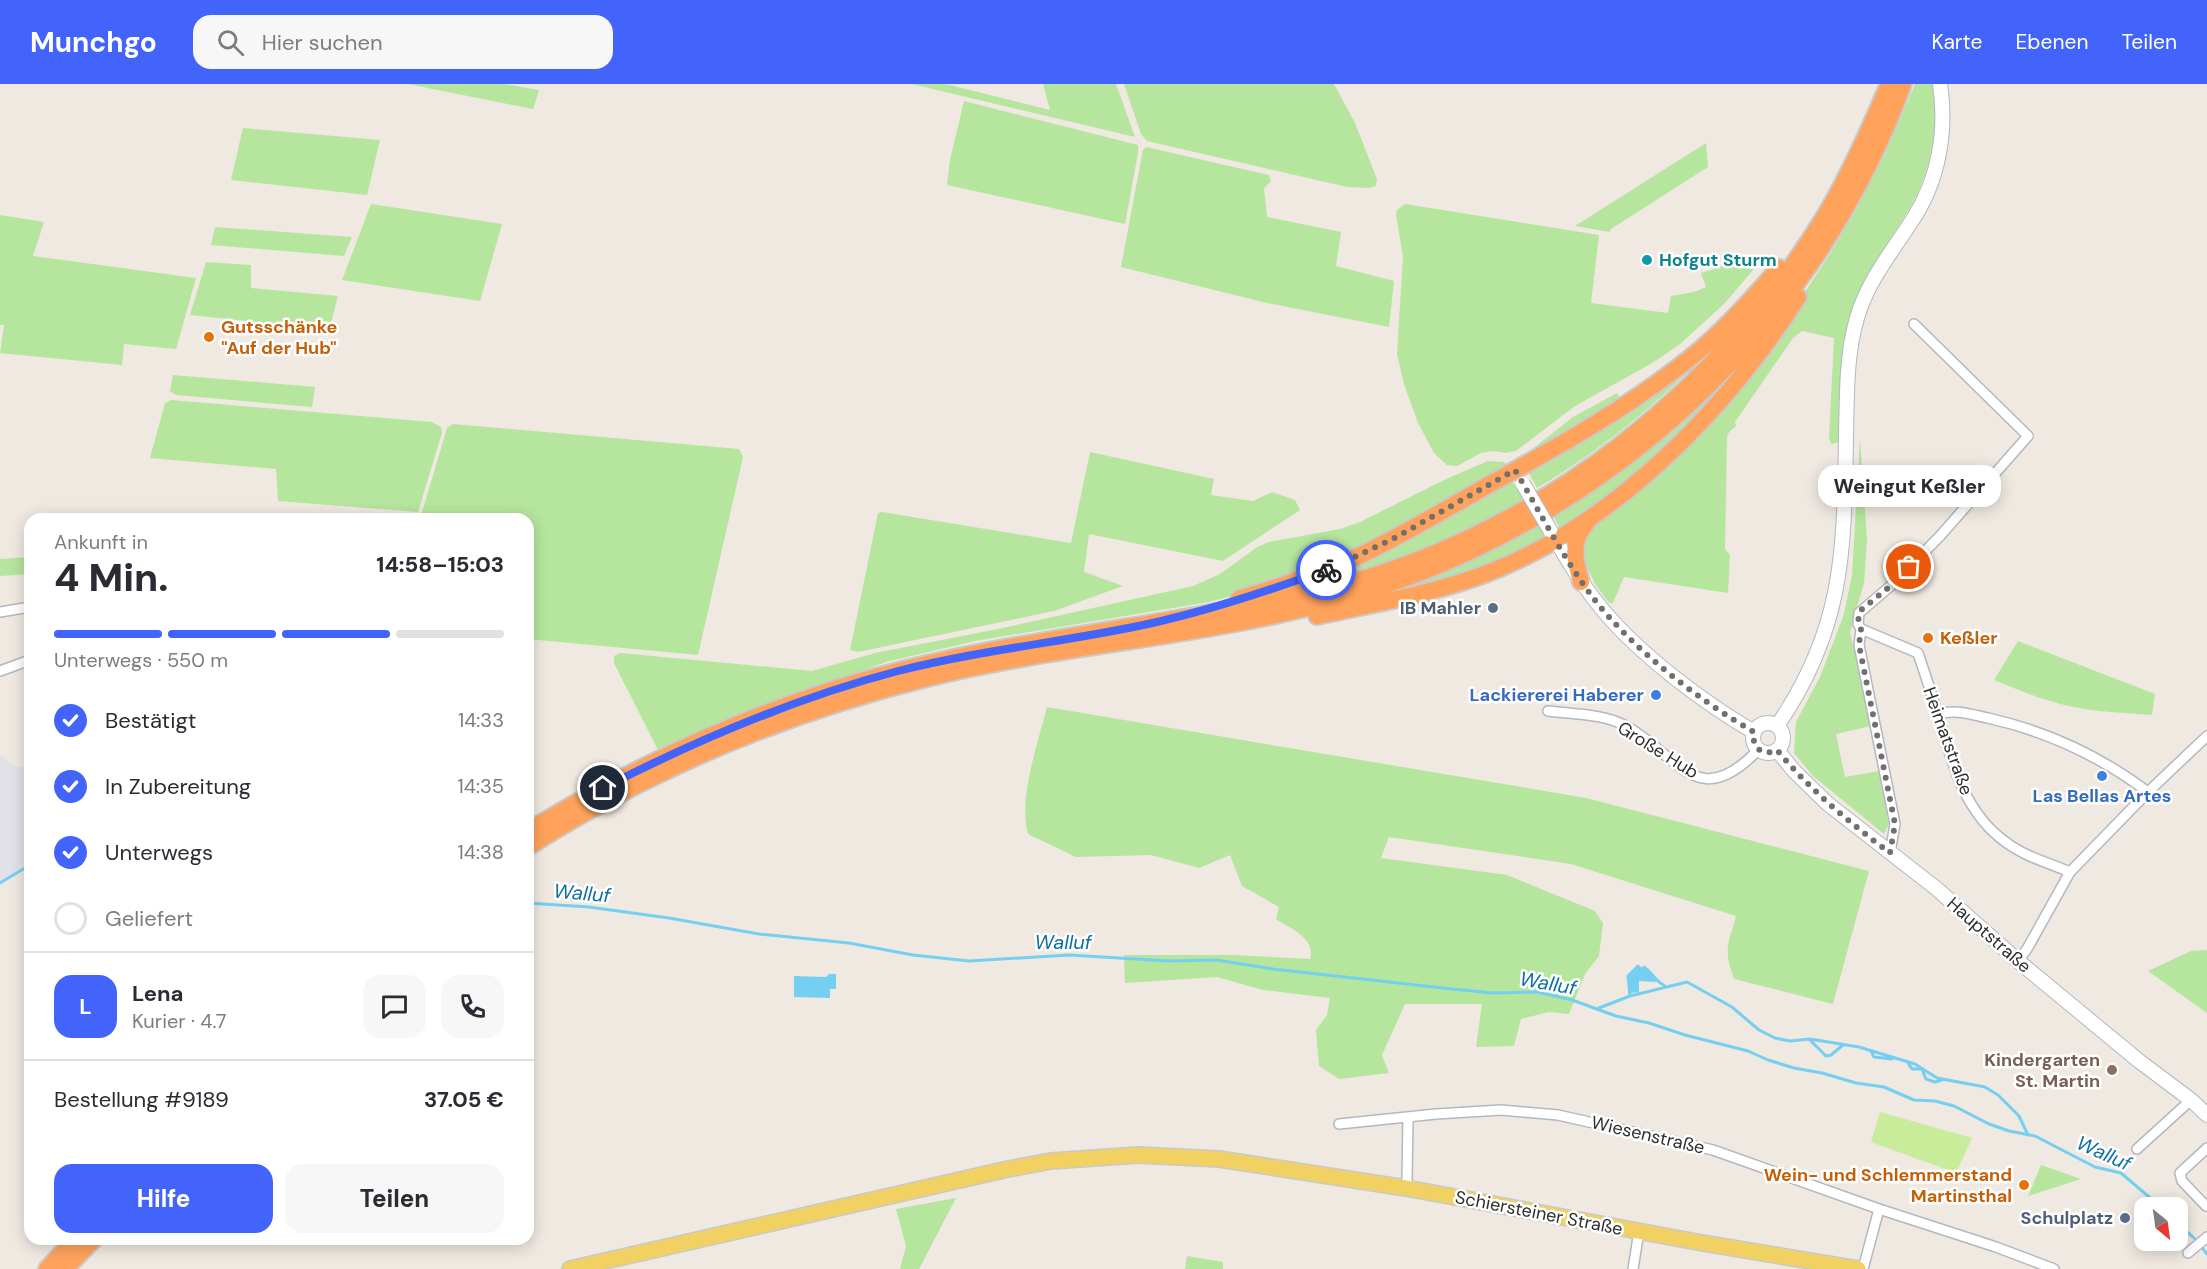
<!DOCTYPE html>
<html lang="de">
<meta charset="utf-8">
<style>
body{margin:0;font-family:"DM Sans",sans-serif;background:#f7f7f7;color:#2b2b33;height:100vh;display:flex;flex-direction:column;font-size:22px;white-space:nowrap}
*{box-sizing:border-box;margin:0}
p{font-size:20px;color:#7c7c81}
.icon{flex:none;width:33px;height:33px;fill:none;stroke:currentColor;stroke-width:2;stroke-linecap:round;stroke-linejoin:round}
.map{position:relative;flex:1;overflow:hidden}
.side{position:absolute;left:24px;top:429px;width:510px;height:732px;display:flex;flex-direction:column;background:#fff;border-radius:18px;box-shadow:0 3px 15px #0003}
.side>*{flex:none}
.needle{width:39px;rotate:151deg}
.controls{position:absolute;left:2134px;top:1113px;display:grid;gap:12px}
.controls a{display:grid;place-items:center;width:54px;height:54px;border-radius:12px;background:#fff;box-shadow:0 3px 15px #0003;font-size:30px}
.pin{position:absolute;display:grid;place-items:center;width:51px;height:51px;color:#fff;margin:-26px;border:3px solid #fff;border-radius:50%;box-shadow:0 2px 6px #0007}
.courier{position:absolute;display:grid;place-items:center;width:60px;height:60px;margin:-30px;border:4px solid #4264fb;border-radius:50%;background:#fff;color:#222;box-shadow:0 2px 8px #0007}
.bubble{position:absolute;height:42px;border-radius:18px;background:#fff;box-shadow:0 3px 15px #0003;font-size:20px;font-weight:800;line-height:42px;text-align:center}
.headline em{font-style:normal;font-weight:800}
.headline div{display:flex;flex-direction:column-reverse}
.headline{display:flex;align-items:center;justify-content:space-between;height:102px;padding:0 30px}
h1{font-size:39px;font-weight:800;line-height:45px}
.bar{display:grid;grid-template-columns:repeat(4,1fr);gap:9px 6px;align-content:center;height:72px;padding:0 30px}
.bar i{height:8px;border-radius:4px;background:#e1e1e2}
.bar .selected{background:#4264fb}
.bar p{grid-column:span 4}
.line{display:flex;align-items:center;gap:15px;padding:0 30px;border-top:2px solid #e1e1e2}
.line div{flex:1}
.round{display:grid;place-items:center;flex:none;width:63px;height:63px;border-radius:18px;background:#f7f7f7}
ol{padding:0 30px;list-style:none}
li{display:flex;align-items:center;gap:18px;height:66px}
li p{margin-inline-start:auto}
li .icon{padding:6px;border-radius:50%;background:#4264fb;color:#fff;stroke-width:4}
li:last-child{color:#7c7c81}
li i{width:33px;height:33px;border:3px solid #e1e1e2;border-radius:50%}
.primary-button{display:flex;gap:12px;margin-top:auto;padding:12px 30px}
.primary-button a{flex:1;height:69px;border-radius:18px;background:#4264fb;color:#fff;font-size:24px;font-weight:800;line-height:69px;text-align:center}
.primary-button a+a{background:#f7f7f7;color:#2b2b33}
header{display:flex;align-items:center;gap:36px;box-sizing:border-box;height:84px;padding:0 30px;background:#4264fb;color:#fff}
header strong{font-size:28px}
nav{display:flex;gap:33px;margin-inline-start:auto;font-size:21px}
.search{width:420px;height:54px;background:#f7f7f7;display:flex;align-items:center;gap:15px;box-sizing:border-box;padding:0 21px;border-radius:18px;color:#7c7c81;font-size:22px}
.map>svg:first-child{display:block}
.industrial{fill:#e3e1e8}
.green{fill:#b6e59e}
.pitch{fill:#c9ec9a}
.water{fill:#75cff0}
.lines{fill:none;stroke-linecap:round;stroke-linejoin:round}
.stream{stroke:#75cff0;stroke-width:3}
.street-casing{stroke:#b4b7c1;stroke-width:12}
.secondary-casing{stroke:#b4b7c1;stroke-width:16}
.primary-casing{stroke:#c9c9c9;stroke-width:18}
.highway-casing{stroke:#c9c9c9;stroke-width:20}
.street{stroke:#fff;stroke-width:9}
.secondary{stroke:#fff;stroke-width:14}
.primary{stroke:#f2d163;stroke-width:15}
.highway{stroke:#ffa35c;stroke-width:16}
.secondary-bridge-casing{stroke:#b4b7c1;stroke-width:16;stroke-linecap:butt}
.secondary-bridge{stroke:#fff;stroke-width:14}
.done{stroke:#726f6d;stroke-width:6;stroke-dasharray:0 10.8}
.route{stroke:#4264fb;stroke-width:8}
.culture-dot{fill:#0f9aa8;stroke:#fff;stroke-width:2}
.food-dot{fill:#e8710a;stroke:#fff;stroke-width:2}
.service-dot{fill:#5c6f8a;stroke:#fff;stroke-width:2}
.shop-dot{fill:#3f7fe0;stroke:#fff;stroke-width:2}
.education-dot{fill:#8d6e63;stroke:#fff;stroke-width:2}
.labels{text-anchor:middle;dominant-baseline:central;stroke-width:5;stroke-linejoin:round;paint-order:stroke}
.culture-label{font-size:18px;font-weight:bold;fill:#0d838f;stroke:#fff;text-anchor:start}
.food-label{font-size:18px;font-weight:bold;fill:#c56008;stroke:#fff;text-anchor:start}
.service-label{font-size:18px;font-weight:bold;fill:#4e5e75;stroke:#fff;text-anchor:end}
.shop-label{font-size:18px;font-weight:bold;fill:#366cbe;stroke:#fff;text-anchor:end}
.street-label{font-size:18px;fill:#2e2e2e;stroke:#fff}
.education-label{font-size:18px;font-weight:bold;fill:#785e54;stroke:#fff;text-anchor:end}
.water-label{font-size:20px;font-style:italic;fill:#0d6fa3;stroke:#fff}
</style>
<header>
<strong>Munchgo</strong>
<div class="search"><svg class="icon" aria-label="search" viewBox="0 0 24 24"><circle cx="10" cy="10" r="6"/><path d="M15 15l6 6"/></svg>Hier suchen</div>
<nav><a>Karte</a><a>Ebenen</a><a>Teilen</a></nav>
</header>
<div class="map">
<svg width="2207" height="1185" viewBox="0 0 2207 1185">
<rect width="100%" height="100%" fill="#efe9e1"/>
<path class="industrial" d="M 0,671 L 16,683 L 30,681 L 30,781 L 0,799 Z"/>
<path class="green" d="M 408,0 L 505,0 L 539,6 L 533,25 Z
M 912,0 L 946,0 L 1050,26 L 1043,0 L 1116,0 L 1135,53 Z
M 1124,0 L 1334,0 L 1355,39 L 1377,95 L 1376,102 L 1369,104 L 1347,103 L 1147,57 L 1141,50 Z
M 1915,0 L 1933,0 L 1935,6 C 1937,46 1932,84 1912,120 C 1893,154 1869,182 1855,219 C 1839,263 1841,311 1839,358 L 1831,360 L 1829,353 L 1834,254 L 1802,247 L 1793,254 L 1735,338 L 1736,342 L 1729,348 L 1727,353 L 1725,465 L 1730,471 L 1728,509 L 1624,493 L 1613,519 L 1609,519 L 1595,500 L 1582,472 L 1583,447 L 1638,402 L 1792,228 L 1831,168 L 1856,126 L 1887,66 Z
M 964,17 L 1138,61 L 1138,69 L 1125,140 L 947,101 L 950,76 Z
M 243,44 L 380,56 L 367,111 L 231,96 Z
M 1706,59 L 1708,83 L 1611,145 L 1610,148 L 1575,142 Z
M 1146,63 L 1269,91 L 1271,97 L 1264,104 L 1267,133 L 1341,148 L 1336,182 L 1394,197 L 1389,243 L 1267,219 L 1121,183 L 1143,66 Z
M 371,120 L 502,140 L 480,217 L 342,196 Z
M 1405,120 L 1599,151 L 1591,219 L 1668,229 L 1671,212 L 1694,208 L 1706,203 L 1701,189 L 1738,177 L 1749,178 L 1753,186 L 1724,220 L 1680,260 L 1654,278 L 1575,322 L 1516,367 L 1505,369 L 1493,367 L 1481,369 L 1457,382 L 1447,381 L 1434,369 L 1418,339 L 1404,300 L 1397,270 L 1403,172 L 1396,131 L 1397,126 Z
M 0,131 L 44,138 L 33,172 L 196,194 L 176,265 L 124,260 L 122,281 L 0,269 L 4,241 L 0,241 Z
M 215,143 L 352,153 L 344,172 L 211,161 Z
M 206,178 L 251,181 L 251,204 L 338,212 L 329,246 L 190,231 Z
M 1771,241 L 1710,318 L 1616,410 L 1560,444 L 1552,430 Z
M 1730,246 C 1672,307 1609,362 1537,404 L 1530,391 L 1530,386 Z
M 173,291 L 315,303 L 312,323 L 176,311 L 170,307 Z
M 1617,309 L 1620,314 L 1530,367 L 1573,333 Z
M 171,316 L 432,338 L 441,343 L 442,349 L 418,428 L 278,417 L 276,385 L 150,374 L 165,319 Z
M 453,340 L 739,365 L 743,373 L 698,571 L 528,555 L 528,435 L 420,435 L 447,344 Z
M 1860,355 L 1867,456 L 1864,499 L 1850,548 L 1871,642 L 1836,650 L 1845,693 L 1879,687 L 1889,740 L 1884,750 L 1813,692 L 1794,669 L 1796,638 L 1820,593 L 1844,530 L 1852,491 Z
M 1090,368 L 1214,395 L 1211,411 L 1253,417 L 1272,408 L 1295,416 L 1300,426 L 1223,477 L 1089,450 L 1084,488 L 1123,502 L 1054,527 L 858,568 L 850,566 L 878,429 L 882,428 L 1071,459 Z
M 1488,377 L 1504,378 L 1507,382 L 1360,465 L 1239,510 L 1209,518 L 975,557 L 886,578 L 771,620 L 658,666 L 614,579 L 614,572 L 620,569 L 812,587 L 875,569 L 998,545 L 1193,502 L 1220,490 L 1257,463 L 1269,458 L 1340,445 L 1360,438 L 1444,396 Z
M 1509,398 L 1515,400 L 1525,416 C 1497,432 1468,447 1438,460 C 1392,480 1341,493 1293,506 Z
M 1538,438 L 1544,449 L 1544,455 L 1475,488 L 1383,513 L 1352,516 Z
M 30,473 L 30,490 L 0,492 L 0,475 Z
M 2018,557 L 2155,610 L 2152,631 C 2124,629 2096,628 2069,622 C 2043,616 2018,606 1994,596 Z
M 1047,623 L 1586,714 L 1869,787 L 1833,920 L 1734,895 C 1723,863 1728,862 1736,832 L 1571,780 L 1389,753 L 1381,774 L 1507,791 L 1595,827 L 1603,839 L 1599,872 L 1585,890 L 1569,930 L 1549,928 L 1521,935 L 1514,962 L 1476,963 L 1482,920 L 1405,920 L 1382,971 L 1389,989 L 1339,995 L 1319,982 L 1316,946 L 1327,931 L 1330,914 L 1263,906 L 1217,893 L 1125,899 L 1124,871 L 1233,871 L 1310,875 C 1316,854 1291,845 1276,835 L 1279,823 L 1242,802 L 1230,771 L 1199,784 L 1151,771 L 1076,773 L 1028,750 C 1018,715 1038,659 1047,623 Z
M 2207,866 L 2207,929 L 2148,887 L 2191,867 Z
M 2041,1081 L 2081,1095 L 2028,1112 Z
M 956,1114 L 919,1185 L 900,1185 L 906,1162 L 896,1125 Z
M 1187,1172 L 1223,1178 L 1223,1185 L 1185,1185 Z"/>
<path class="pitch" d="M 1880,1028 L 1972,1054 L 1956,1089 L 1871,1058 Z"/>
<path class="water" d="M 1636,882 C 1648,883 1651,889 1657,898 L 1639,897 L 1639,908 L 1631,909 L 1628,892 Z
M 829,890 L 836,890 L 836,905 L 830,905 L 830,914 L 794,913 L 794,892 L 826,893 Z"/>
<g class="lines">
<path class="stream" d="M 0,799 L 30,781
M 528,819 L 589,823 L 669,834 L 759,850 L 849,859 L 913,871 L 969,877 L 1069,871 L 1169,877 L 1216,876 L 1273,885 L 1452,905 L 1493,909 L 1537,908 L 1572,916 L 1616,932 L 1649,939 L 1685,951 L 1748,967 L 1768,976 L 1794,984 L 1822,989 L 1856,999 L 1884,1003 L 1914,1016 L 1935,1017 L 1954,1022 L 1989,1040 L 2009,1047 L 2035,1052 L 2095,1083 L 2121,1089 L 2162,1124
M 1644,883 C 1653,889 1655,897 1665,902
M 1630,912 L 1628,892 L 1638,882
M 1599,924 L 1630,912 L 1687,898 L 1732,923 L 1759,946 L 1775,954 L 1790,957 L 1810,955 L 1859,963 L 1915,980 L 1937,994 L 1985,1003 L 1998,1011 L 2019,1032 L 2028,1051
M 1810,956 L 1826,972 L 1831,971 L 1843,961
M 1871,967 L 1874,973 L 1892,975
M 1908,979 L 1912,985 L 1922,985 L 1926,995 L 1935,998 L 1942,996
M 2178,1139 L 2196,1156 L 2207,1170"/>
<g class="street-casing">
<path id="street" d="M 0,528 L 30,523
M 1861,545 L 1918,569 C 1925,590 1932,611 1938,631 C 1952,679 1964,729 2007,759 C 2026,773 2049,779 2070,788
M 0,587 L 30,576
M 1548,627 C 1572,630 1603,630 1624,641 C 1678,669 1696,731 1758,666
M 1938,630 C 1955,625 1970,630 1988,634 C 2046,647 2100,672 2148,708
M 1890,769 L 1895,740 L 1859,561 L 1861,545 L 1858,540 L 1859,529 L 1894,499 L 1940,452 L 2028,352 L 1914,240
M 2018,877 L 2027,865 L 2070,788 L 2148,708 L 2207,652
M 1339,1040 L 1436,1030 L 1501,1026 L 1558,1031 L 1713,1066 L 1879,1125 L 1996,1163 L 2054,1185
M 2137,1065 L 2191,1016
M 1407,1097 L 1408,1033
M 2206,1122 L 2182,1097 L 2180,1089 L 2207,1064
M 2188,1169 L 2207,1153
M 1633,1185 L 1639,1147
M 1863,1185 L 1879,1125"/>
</g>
<g class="secondary-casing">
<path id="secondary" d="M 1551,448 C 1567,475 1582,501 1602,525 C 1639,570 1704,619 1754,648
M1753 654a15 15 0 1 1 30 0a15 15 0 1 1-30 0Z
M 1777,642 C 1845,543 1844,466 1846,351 C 1847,312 1846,271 1857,234 C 1868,196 1892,168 1913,135 C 1939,95 1947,47 1940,0
M 1777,666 L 1794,687 L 1828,720 L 1937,805 L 2018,877 L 2139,977 L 2191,1016 L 2207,1031"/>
</g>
<g class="primary-casing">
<path id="primary" d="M 570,1185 L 1008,1085 L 1051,1077 L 1138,1071 L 1219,1075 L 1406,1104 L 1697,1158 L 1858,1185"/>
</g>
<g class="highway-casing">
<path id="highway" d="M 1581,498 C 1575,477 1570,457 1586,440
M 1239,515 C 1281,502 1323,489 1363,470 C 1406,449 1448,424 1490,400 C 1563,360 1636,319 1700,266 C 1729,241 1754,213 1779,184
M 1317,532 C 1373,520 1431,510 1485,490 C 1613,442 1726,326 1798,213
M 528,747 C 643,677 771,619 902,586 C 994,563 1089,550 1183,534 C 1234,525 1285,517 1335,503 C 1539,449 1715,312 1825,132 C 1850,90 1870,45 1889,0
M 528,763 C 649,686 784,630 923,595 C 1062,560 1207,553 1345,514 C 1599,442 1813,249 1903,0
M 47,1185 L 75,1155
M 65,1185 L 94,1155"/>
</g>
<use href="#street" class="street"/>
<use href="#secondary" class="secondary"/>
<use href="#primary" class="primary"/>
<use href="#highway" class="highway"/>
<g class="secondary-bridge-casing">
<path id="secondary-bridge" d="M 1523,400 L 1550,446"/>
</g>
<use href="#secondary-bridge" class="secondary-bridge"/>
</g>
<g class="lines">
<path class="done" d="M 1326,486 L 1391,456 L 1515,386 C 1540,428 1562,472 1591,511 C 1630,563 1698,616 1754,648 C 1751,664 1763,673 1777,666 C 1810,706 1849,738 1890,769 L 1895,740 L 1859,561 L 1861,545 L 1858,533 L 1861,526 L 1894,499 L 1909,483"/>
<path class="route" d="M 603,704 C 697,656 795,614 898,587 C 980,566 1065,558 1148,540 C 1208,527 1268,507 1326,486"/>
</g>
<circle class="culture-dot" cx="1647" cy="176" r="6"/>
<g class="food-dot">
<circle cx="209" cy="253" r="6"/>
<circle cx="1928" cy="554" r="6"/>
<circle cx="2024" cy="1101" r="6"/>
</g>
<g class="service-dot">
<circle cx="1493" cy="524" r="6"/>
<circle cx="2125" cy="1134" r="6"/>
</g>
<g class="shop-dot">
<circle cx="1656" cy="611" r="6"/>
<circle cx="2102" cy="692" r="6"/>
</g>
<circle class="education-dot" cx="2112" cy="986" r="6"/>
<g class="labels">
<g class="culture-label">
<text x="1659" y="176">Hofgut Sturm</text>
</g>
<g class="food-label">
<text x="221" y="243">Gutsschänke<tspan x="221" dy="21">"Auf der Hub"</tspan></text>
<text x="1940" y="554">Keßler</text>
<text x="2012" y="1091" text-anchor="end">Wein- und Schlemmerstand<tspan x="2012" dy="21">Martinsthal</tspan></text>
</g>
<g class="service-label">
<text x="1481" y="524">IB Mahler</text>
<text x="2113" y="1134">Schulplatz</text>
</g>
<g class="shop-label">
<text x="1644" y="611">Lackiererei Haberer</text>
<text x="2102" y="712" text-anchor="middle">Las Bellas Artes</text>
</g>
<g class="street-label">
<text transform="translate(1948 657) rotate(70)">Heimatstraße</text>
<text transform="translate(1658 666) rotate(32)">Große Hub</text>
<text transform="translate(1989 851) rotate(41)">Hauptstraße</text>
<text transform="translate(1648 1051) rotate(13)">Wiesenstraße</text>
<text transform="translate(1539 1129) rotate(11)">Schiersteiner Straße</text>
</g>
<g class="education-label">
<text x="2100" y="976">Kindergarten<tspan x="2100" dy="21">St. Martin</tspan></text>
</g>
<g class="water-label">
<text transform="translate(582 809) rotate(5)">Walluf</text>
<text x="1063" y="858">Walluf</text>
<text transform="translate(1548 899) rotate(10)">Walluf</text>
<text transform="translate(2104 1069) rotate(24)">Walluf</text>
</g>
</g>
</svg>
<div class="controls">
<a><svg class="needle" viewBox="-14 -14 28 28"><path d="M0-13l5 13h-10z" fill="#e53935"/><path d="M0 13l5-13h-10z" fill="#7c7c81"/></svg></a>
</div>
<div class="pin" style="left:1909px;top:483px;background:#ea580c"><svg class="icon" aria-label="bag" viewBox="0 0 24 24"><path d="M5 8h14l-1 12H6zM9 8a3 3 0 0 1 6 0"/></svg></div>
<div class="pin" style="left:603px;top:704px;background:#1f2937"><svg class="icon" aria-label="home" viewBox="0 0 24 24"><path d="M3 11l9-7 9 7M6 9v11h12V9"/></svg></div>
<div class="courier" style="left:1326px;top:486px"><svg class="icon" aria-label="bike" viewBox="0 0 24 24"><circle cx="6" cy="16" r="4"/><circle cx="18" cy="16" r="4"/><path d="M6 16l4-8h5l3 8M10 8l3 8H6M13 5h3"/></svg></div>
<div class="bubble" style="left:1818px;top:381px;width:183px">Weingut Keßler</div>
<section class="side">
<div class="headline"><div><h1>4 Min.</h1><p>Ankunft in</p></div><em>14:58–15:03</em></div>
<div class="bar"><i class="selected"></i><i class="selected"></i><i class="selected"></i><i></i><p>Unterwegs · 550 m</p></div>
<ol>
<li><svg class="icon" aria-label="check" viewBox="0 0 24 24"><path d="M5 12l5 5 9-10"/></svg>Bestätigt<p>14:33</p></li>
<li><svg class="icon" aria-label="check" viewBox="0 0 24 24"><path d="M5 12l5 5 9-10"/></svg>In Zubereitung<p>14:35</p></li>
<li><svg class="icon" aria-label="check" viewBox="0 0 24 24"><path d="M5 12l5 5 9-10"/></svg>Unterwegs<p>14:38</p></li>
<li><i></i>Geliefert</li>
</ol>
<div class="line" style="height:108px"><b class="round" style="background:#4264fb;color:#fff">L</b><div><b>Lena</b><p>Kurier · 4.7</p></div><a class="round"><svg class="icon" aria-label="chat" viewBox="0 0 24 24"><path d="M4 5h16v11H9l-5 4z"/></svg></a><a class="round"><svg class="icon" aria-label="phone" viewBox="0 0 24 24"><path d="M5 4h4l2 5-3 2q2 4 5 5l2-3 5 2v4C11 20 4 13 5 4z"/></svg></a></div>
<div class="line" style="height:78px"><div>Bestellung #9189</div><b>37.05 €</b></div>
<div class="primary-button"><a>Hilfe</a><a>Teilen</a></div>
</section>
</div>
